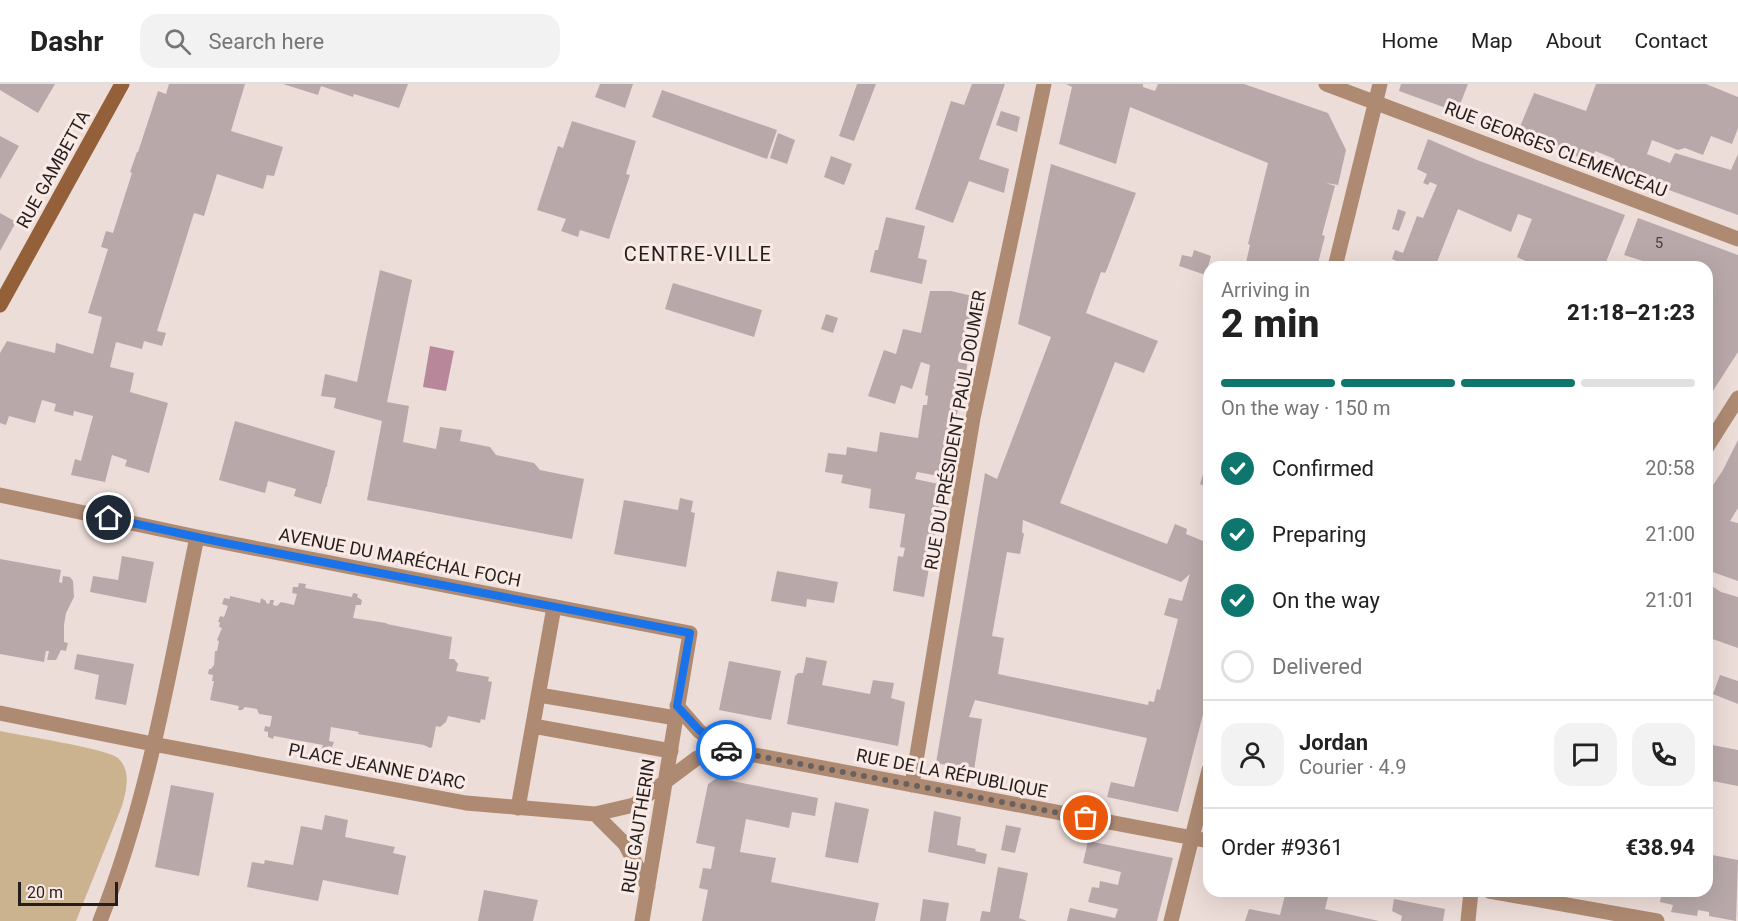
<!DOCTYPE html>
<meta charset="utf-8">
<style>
body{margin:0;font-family:Roboto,sans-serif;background:#f2f2f2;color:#222;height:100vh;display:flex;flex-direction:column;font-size:22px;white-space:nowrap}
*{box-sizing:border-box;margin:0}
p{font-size:20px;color:#767676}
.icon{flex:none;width:33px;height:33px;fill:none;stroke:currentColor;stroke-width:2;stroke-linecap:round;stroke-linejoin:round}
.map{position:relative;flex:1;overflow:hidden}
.side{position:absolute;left:1203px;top:177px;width:510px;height:636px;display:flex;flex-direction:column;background:#fff;border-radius:18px;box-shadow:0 6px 24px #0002}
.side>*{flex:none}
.scale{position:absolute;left:18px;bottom:15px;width:100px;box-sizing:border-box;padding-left:6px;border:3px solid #241e1c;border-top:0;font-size:16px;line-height:21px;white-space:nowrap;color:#241e1c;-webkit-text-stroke:4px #faeae6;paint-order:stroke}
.pin{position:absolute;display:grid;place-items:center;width:51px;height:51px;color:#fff;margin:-26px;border:3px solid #fff;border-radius:50%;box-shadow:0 2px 6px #0007}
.courier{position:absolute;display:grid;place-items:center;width:60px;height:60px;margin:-30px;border:4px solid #1a73e8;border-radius:50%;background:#fff;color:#222;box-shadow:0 2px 8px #0007}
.headline em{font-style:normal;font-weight:800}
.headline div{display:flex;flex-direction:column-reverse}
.headline{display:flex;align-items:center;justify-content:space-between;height:102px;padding:0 18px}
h1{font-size:39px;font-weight:800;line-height:45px}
.bar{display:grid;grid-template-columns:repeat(4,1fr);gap:9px 6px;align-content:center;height:72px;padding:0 18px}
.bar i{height:8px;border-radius:4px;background:#e0e0e0}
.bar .selected{background:#0f766e}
.bar p{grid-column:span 4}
.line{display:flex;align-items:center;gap:15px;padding:0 18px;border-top:2px solid #e0e0e0}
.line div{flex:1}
.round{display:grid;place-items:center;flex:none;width:63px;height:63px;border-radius:18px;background:#f2f2f2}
ol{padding:0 18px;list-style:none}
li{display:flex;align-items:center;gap:18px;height:66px}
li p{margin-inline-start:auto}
li .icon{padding:6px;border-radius:50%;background:#0f766e;color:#fff;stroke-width:4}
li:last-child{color:#767676}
li i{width:33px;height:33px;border:3px solid #e0e0e0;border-radius:50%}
header{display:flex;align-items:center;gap:36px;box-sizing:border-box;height:84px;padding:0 30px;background:#fff;border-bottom:2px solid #e0e0e0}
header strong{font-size:28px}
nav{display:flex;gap:33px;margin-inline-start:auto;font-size:21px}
.search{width:420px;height:54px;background:#f2f2f2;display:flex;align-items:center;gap:15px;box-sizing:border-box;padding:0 21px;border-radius:18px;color:#767676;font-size:22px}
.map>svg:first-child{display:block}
.green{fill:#ccb390}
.water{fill:#b8879a}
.building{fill:#b8a8a9;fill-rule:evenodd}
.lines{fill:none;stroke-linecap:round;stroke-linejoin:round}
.service{stroke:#ae8a72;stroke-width:15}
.minor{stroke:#ae8a72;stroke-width:15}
.secondary{stroke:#93603a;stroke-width:15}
.done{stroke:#6a615e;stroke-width:6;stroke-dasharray:0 10.8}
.route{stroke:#1a73e8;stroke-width:8}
.labels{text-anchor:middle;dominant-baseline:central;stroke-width:6;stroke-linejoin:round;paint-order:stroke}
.number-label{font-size:15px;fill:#49403f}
.street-label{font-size:18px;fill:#241e1c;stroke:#faeae6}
.neighbourhood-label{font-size:20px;letter-spacing:1.5px;fill:#241e1c;stroke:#faeae6}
</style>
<header>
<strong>Dashr</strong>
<div class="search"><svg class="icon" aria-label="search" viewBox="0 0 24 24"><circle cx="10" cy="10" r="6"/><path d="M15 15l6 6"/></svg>Search here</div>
<nav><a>Home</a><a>Map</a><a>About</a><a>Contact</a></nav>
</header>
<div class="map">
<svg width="1738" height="837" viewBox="0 0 1738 837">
<rect width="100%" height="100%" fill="#edddd9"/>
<path class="green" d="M 0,647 C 19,651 108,665 118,674 C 132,687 126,707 122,722 L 76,837 L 0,837 Z"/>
<path class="water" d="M 430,262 L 454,267 L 446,307 L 423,303 Z"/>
<path class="building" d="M 0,0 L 55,0 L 38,29 L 0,6 Z
M 169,0 L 245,0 L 231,47 L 283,63 L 274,92 L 267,91 L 263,105 L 217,90 L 204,132 L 194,129 L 157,247 L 166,249 L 162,262 L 144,257 L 142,265 L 116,258 L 110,283 L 134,289 L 130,308 L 168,319 L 149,389 L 125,382 L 127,376 L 112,371 L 105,398 L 71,391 L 75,375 L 81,377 L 93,332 L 74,327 L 73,332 L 54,327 L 56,320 L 42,316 L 35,339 L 9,332 L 6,341 L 0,339 L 0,269 L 7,257 L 55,269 L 56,259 L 93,270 L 102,233 L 88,229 L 108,165 L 101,163 L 106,147 L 113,149 L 132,89 L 130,88 L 137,68 L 138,68 L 158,7 L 166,10 Z
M 283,0 L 408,0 L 399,24 L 354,10 L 353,13 L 321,2 L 318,11 Z
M 600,0 L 633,0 L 625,24 L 595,13 Z
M 857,0 L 876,0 L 854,57 L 839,52 Z
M 972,0 L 1005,0 L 979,75 L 1009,85 L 1004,109 L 969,97 L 953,139 L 915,125 L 951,17 L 964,21 Z
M 1066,0 L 1143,0 L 1143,3 L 1155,7 L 1158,0 L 1244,0 L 1328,29 L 1346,66 L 1338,101 L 1326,99 L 1335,102 L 1322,151 L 1325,152 L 1317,183 L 1245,183 L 1250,161 L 1248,160 L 1268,79 L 1130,23 L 1116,80 L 1059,60 L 1072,3 Z
M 1401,0 L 1468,0 L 1457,28 L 1399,7 Z
M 1596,0 L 1706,0 L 1738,13 L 1738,44 L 1732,60 L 1711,52 L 1703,71 L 1685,64 L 1678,66 L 1652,56 L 1647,70 L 1670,79 L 1675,69 L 1731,86 L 1738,70 L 1738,131 L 1611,85 L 1615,75 L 1595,67 L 1592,78 L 1517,50 L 1534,9 L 1586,27 Z
M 662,6 L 777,46 L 767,75 L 652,33 Z
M 1001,27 L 1020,33 L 1017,48 L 996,41 Z
M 572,37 L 636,57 L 626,90 L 630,91 L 609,155 L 580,146 L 578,153 L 561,147 L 566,135 L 537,126 L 558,62 L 563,64 Z
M 778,49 L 795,56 L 787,80 L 770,74 Z
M 0,52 L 19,62 L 0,95 Z
M 1428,55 L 1477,76 L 1625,131 L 1604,183 L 1538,183 L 1517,173 L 1532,135 L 1518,130 L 1511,148 L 1458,125 L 1435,183 L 1397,183 L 1399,178 L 1392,175 L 1395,166 L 1403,169 L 1417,132 L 1423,134 L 1437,101 L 1430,98 L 1428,101 L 1423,99 L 1427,90 L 1417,85 Z
M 831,72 L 852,80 L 844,101 L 824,93 Z
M 1051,80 L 1136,109 L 1107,185 L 1105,189 L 1101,188 L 1086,229 L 1158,257 L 1144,289 L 1115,278 L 1060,419 L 1167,460 L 1175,440 L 1187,445 L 1186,450 L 1203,457 L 1209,442 L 1209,607 L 1178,728 L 1107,713 L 1111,698 L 1134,703 L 1147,654 L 975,616 L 969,633 L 982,635 L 974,686 L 936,679 L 985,389 L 997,395 L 1051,253 L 1018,240 ZM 1023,436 L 1181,498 L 1190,490 L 1182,517 L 1169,514 L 1164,531 L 1178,535 L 1160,606 L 1157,605 L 1154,618 L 1149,617 L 1148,621 L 998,590 L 1004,554 L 992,552 L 1007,468 L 1020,470 L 1024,450 L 1022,448 Z
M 1398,125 L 1406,128 L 1399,147 L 1392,145 Z
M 0,129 L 16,138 L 0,167 Z
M 886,133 L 925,142 L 918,174 L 927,176 L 922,200 L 870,188 L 875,166 L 878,166 Z
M 1638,134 L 1738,171 L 1738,268 L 1707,316 L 1707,211 L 1713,196 L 1707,194 L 1707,183 L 1641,183 L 1643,177 L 1624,171 Z
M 1194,166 L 1211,172 L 1206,191 L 1179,182 L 1182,171 L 1192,173 Z
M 380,186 L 412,196 L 387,318 L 409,322 L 403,358 L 436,365 L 440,343 L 462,346 L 460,357 L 490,363 L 496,371 L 534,379 L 540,386 L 584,395 L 572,455 L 367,416 L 382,337 L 334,324 L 336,314 L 321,312 L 325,290 L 357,298 Z
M 673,199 L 762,226 L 754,253 L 665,225 Z
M 930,207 L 951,207 L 981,214 L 944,393 L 917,388 L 915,395 L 943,401 L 924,513 L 893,507 L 898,472 L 903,473 L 905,464 L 900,463 L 905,430 L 869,424 L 871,405 L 841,399 L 843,391 L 825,388 L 828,369 L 846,371 L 847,363 L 877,368 L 880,348 L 918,354 L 923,321 L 927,321 L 928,312 L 925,311 L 930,281 L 921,278 L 912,305 L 901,301 L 895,320 L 868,312 L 884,266 L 896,270 L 903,245 L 921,249 Z
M 826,230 L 838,234 L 833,249 L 821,245 Z
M 235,337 L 335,367 L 327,401 L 328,401 L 326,403 L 321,420 L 294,412 L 296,405 L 268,397 L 265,409 L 219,396 Z
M 1738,356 L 1738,424 L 1730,437 L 1738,439 L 1738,497 L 1707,486 L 1707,410 L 1723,386 Z
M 1208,374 L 1209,374 L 1209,404 L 1200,400 Z
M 680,414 L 693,417 L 691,428 L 695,429 L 686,483 L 614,470 L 624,416 L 678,426 Z
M 122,472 L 154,478 L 146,519 L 90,508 L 93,492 L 118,496 Z
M 0,475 L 61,486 L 59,498 L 62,499 L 63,492 L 70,493 L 73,497 L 74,513 L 66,529 L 64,541 L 64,558 L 68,559 L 66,567 L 61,566 L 56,576 L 47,576 L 49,567 L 46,567 L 44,578 L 0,570 Z
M 777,487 L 838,498 L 834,519 L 807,515 L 806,523 L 771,517 Z
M 299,499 L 306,500 L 305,504 L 352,513 L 353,509 L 358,510 L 357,513 L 362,516 L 361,521 L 356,521 L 353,534 L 386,539 L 387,540 L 452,553 L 449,575 L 454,575 L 458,580 L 456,587 L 489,593 L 488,597 L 492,598 L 485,636 L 481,635 L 480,639 L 448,632 L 446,638 L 440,643 L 436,642 L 432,663 L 430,664 L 424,661 L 358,650 L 359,648 L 331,643 L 329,657 L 334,658 L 332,663 L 329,662 L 326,665 L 322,665 L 323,661 L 274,652 L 273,655 L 268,653 L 268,648 L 264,647 L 265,642 L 270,643 L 272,632 L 259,630 L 257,625 L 245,623 L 242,626 L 238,626 L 239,622 L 210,616 L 214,597 L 212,597 L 213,591 L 208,590 L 209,585 L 211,585 L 214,581 L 215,567 L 217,567 L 219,557 L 217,556 L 222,544 L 219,543 L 220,538 L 218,538 L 220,532 L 224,533 L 228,522 L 222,520 L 224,514 L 230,515 L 230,512 L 260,519 L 261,514 L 266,517 L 266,519 L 269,520 L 270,516 L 274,516 L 273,521 L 277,522 L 281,518 L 294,521 L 297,510 L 292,509 L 293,503 L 298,503 Z
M 1707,499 L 1721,508 L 1738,513 L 1738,564 L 1707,553 Z
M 77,570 L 134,580 L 126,621 L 95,615 L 99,591 L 74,585 Z
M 806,573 L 827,577 L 822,601 L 870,610 L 873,596 L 894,599 L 891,614 L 905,618 L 898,662 L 787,640 L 795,592 L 798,589 L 803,589 Z
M 729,577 L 781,587 L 771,636 L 719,626 Z
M 1720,591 L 1738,597 L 1738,620 L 1713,610 Z
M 1707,660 L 1738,666 L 1738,702 L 1707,696 Z
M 717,694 L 818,714 L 815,732 L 792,728 L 789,744 L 746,735 L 740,768 L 776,774 L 771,798 L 879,819 L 875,837 L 702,837 L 708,806 L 699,804 L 703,784 L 711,785 L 715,763 L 696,759 L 708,700 Z
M 171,701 L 214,709 L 199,792 L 155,783 Z
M 835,718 L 869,725 L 858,779 L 825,773 Z
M 934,727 L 961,733 L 957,761 L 976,765 L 975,767 L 987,770 L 985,780 L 928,768 Z
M 325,731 L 348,736 L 345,753 L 395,763 L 393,769 L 406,772 L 398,811 L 323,796 L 318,817 L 247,803 L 252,778 L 264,780 L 265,776 L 293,781 L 301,742 L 322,746 Z
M 1006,741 L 1021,744 L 1015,769 L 1001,766 Z
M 1088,757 L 1173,774 L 1157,837 L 1067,837 L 1070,824 L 1115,834 L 1118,825 L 1088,818 L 1092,803 L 1099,804 L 1100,797 L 1118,801 L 1121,788 L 1083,779 Z
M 1707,770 L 1738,776 L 1736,837 L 1709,832 L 1709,828 L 1698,826 L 1697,832 L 1671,828 L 1673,821 L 1660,818 L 1662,807 L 1707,807 Z
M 998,783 L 1028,789 L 1019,834 L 1027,837 L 980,837 L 982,827 L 990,828 Z
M 484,806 L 538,816 L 533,837 L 478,837 Z
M 1286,807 L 1322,807 L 1320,811 L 1328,813 L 1325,825 L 1379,837 L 1245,837 L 1249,825 L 1280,831 Z
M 923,815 L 949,819 L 946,837 L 920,837 Z
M 1394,815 L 1445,825 L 1443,837 L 1401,837 L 1402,832 L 1392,827 Z"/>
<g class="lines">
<path class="service" d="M 539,611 L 676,634
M 533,642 L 671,667
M 518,724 L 554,523
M 1489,807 L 1657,837"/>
<path class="minor" d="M 1326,0 L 1738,155
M 1335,183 L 1380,0
M 1707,363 L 1738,314
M 0,411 L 197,453 L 690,549 L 642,837
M 677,622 L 699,647 L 723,665 L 1209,757
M 0,629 L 153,660 L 466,719 L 595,730 L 634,721 L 697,674 L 723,665
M 912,701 L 973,334 L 1044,0
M 595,730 L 625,760 L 648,803
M 100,837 C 149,715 170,582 197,453
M 1171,837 L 1209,686
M 1468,837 L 1471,807"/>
<path class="secondary" d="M 0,221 L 122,0"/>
</g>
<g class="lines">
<path class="done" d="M 726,666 L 1086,734"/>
<path class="route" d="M 109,434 L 220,458 L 690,549 L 677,622 L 699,646 L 726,666"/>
</g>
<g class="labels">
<g class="number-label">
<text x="1659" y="159">5</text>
</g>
<g class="street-label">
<text transform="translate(1556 65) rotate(21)">RUE GEORGES CLEMENCEAU</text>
<text transform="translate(53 85) rotate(-61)">RUE GAMBETTA</text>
<text transform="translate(955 346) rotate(-80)">RUE DU PRÉSIDENT PAUL DOUMER</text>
<text transform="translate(400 473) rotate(11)">AVENUE DU MARÉCHAL FOCH</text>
<text transform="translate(377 682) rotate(11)">PLACE JEANNE D'ARC</text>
<text transform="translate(952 689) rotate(11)">RUE DE LA RÉPUBLIQUE</text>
<text transform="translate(638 742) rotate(-81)">RUE GAUTHERIN</text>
</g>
<g class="neighbourhood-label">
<text x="698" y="170">CENTRE-VILLE</text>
</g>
</g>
</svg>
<div class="scale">20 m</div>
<div class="pin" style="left:1086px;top:734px;background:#ea580c"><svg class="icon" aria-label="bag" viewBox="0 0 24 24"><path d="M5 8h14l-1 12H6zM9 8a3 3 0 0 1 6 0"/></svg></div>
<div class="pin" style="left:109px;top:434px;background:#1f2937"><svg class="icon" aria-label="home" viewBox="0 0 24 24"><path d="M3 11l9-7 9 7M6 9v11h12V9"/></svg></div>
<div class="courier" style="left:726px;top:666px"><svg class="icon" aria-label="car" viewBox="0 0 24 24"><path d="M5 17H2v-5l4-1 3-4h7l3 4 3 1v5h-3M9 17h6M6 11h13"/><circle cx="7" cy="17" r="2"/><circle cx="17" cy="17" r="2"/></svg></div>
<section class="side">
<div class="headline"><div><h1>2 min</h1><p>Arriving in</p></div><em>21:18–21:23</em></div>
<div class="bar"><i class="selected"></i><i class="selected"></i><i class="selected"></i><i></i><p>On the way · 150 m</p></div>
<ol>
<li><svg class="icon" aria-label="check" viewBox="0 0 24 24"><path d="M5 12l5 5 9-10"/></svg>Confirmed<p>20:58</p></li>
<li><svg class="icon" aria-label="check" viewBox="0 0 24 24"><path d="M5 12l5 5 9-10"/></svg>Preparing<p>21:00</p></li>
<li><svg class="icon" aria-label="check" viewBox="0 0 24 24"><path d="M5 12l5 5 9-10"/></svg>On the way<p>21:01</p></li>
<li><i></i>Delivered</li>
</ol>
<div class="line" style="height:108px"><a class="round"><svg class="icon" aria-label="person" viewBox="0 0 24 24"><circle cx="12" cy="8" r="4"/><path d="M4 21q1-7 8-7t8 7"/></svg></a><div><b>Jordan</b><p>Courier · 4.9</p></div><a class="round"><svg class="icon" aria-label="chat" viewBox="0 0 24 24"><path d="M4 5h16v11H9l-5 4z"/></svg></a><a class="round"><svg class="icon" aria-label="phone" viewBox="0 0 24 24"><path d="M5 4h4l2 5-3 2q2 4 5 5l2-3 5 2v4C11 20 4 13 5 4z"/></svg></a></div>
<div class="line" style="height:78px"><div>Order #9361</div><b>€38.94</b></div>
</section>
</div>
